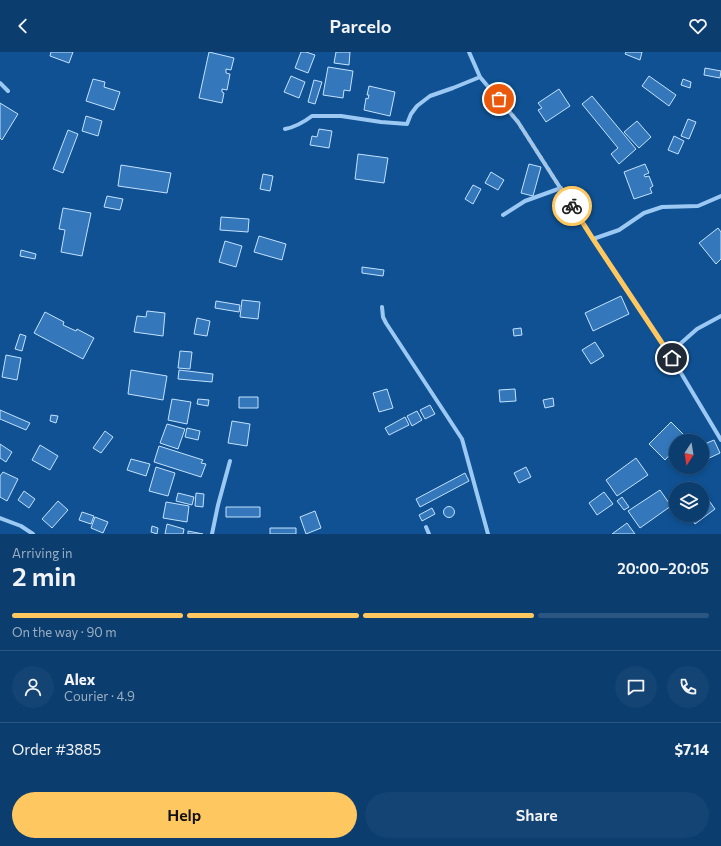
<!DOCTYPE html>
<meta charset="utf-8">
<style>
body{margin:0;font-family:Commissioner,sans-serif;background:#144473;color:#f1f3f6;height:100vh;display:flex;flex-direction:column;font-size:15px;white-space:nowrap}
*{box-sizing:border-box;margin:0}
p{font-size:13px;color:#9aaec2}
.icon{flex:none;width:22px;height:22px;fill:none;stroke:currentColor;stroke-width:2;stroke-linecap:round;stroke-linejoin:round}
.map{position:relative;height:482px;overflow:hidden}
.sheet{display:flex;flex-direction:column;background:#0b3d6e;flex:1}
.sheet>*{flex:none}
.needle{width:26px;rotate:192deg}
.fabs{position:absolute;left:669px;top:382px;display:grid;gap:8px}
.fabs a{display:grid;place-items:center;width:40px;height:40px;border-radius:50%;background:#0b3d6e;box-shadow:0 2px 6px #0003,0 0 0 1px #2b5681;font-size:20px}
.pin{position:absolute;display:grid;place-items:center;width:34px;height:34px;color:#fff;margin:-17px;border:2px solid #fff;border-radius:50%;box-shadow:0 1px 4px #0007}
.courier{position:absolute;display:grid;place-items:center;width:40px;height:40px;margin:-20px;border:3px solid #ffc75f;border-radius:50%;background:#fff;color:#222;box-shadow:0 1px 5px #0007}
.headline em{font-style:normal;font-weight:600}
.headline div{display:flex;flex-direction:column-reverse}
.headline{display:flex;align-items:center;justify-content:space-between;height:68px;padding:0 12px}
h1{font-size:26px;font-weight:600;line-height:30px}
.bar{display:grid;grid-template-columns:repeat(4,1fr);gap:6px 4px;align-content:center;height:48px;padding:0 12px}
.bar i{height:5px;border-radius:3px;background:#2b5681}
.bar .on{background:#ffc75f}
.bar p{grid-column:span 4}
.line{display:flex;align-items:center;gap:10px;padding:0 12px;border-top:1px solid #2b5681}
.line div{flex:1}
.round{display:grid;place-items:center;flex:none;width:42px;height:42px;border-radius:21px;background:#144473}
.button{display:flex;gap:8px;margin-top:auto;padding:8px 12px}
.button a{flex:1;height:46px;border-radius:24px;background:#ffc75f;color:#111;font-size:16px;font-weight:600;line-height:46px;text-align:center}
.button a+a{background:#144473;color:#f1f3f6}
header{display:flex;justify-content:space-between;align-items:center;height:52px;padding:0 12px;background:#0b3d6e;font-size:18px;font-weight:600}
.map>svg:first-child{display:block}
.building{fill:#3478bb;stroke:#c4e2fe}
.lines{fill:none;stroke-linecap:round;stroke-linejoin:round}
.street{stroke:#9cc9f4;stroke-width:4}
.done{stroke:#abc2d9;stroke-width:4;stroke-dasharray:0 7.2}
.route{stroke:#ffc75f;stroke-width:5}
</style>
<header><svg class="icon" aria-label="back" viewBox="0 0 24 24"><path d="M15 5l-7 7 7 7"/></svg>Parcelo<svg class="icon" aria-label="heart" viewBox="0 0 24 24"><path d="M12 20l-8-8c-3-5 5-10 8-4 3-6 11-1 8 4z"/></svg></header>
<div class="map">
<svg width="721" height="482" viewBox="0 0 721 482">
<rect width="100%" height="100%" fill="#0f5193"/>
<path class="building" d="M 51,0 L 73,0 L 69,11 L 50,4 Z
M 209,0 L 234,6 L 231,18 L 226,17 L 226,21 L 230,22 L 227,38 L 222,37 L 222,40 L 224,41 L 222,51 L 199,46 Z
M 301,0 L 306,0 L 315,3 L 308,21 L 295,16 Z
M 336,0 L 350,0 L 349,13 L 334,11 Z
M 626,0 L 642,0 L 640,8 L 625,2 Z
M 328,15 L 353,19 L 350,39 L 344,38 L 343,46 L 323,43 Z
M 705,16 L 721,19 L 720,26 L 704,23 Z
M 291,24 L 305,30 L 299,46 L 284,40 Z
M 649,24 L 676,43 L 669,54 L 642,34 Z
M 93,27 L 105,30 L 104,35 L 120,40 L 114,58 L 86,49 Z
M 683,27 L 691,30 L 690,36 L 681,33 Z
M 314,28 L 322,30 L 315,52 L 308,50 Z
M 369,34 L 395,40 L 390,64 L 364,58 L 366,46 L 368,47 L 369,43 L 367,43 Z
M 559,37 L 570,54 L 546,70 L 538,58 L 542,56 L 538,51 Z
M 592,44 L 636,97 L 619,112 L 611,102 L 618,96 L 582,52 Z
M 0,51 L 18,62 L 2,88 L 0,86 Z
M 86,64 L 102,69 L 98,84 L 82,79 Z
M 688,67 L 696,70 L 689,87 L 681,84 Z
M 637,69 L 651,85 L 639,96 L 624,80 Z
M 319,77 L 332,79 L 329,96 L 310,93 L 312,84 L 317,85 Z
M 68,78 L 78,82 L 63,121 L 53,117 Z
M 674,84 L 684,89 L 678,102 L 668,98 Z
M 358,102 L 388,106 L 384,131 L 355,127 Z
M 529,112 L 541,115 L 533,144 L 521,141 Z
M 645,112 L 649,121 L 644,123 L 645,125 L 649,124 L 653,134 L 650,136 L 652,141 L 634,147 L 624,120 Z
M 121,113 L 171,121 L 167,141 L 118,134 Z
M 491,120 L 504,128 L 498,138 L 485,131 Z
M 263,122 L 273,124 L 270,139 L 260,137 Z
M 473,133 L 481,137 L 473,152 L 465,147 Z
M 107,144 L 123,147 L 120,158 L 104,155 Z
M 63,156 L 91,161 L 82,204 L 61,200 L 65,178 L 59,177 Z
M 221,165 L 249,167 L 248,180 L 220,178 Z
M 718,176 L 721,180 L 721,207 L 716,212 L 699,191 Z
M 259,184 L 286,192 L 282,208 L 254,200 Z
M 225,189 L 242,194 L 236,215 L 219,210 Z
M 21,198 L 36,202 L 35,207 L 20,204 Z
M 362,215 L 384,218 L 383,224 L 362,221 Z
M 621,244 L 629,262 L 593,279 L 585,261 Z
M 242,248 L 260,250 L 258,267 L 240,265 Z
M 216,249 L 240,253 L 239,260 L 215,256 Z
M 147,259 L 165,261 L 163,284 L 134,280 L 137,264 L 146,265 Z
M 45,260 L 64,270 L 63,273 L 76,279 L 77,277 L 94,286 L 83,307 L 34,281 Z
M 197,266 L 210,269 L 207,284 L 194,282 Z
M 521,276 L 522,283 L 514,284 L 513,277 Z
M 20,282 L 26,284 L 22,299 L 15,297 Z
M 595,290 L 604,304 L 591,312 L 582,298 Z
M 180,299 L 192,300 L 190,317 L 178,316 Z
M 6,303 L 21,306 L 17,328 L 2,325 Z
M 131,318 L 167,324 L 163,348 L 128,342 Z
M 179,318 L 213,322 L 212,330 L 178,327 Z
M 387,337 L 393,356 L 379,360 L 373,341 Z
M 515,337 L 516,349 L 500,350 L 499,338 Z
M 239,345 L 258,345 L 258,356 L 239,356 Z
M 553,346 L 554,354 L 545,356 L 543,348 Z
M 172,347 L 191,350 L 187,372 L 168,368 Z
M 198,347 L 209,348 L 208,354 L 197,352 Z
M 430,353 L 435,362 L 425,367 L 420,358 Z
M 0,358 L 30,371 L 26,378 L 0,367 Z
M 417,359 L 422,368 L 412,374 L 407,364 Z
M 51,363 L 58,364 L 56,371 L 50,369 Z
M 405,365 L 409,373 L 389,383 L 385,376 Z
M 232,369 L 250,372 L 247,394 L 228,391 Z
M 671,370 L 687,386 L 684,389 L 676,389 L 676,396 L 665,408 L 649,392 Z
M 167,372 L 185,377 L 178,397 L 160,391 Z
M 187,376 L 200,379 L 198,388 L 185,385 Z
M 105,379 L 113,385 L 101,401 L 93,396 Z
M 714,388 L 720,401 L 705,408 L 702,402 L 702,393 Z
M 0,392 L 12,400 L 6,410 L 0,406 Z
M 40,393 L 58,404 L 50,418 L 32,408 Z
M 159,394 L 203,408 L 201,411 L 206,412 L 201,425 L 154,410 Z
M 636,406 L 648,423 L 617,444 L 606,428 Z
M 131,407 L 150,412 L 146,424 L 127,418 Z
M 156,415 L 175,421 L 168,444 L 149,439 Z
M 526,415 L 531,425 L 519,431 L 514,421 Z
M 3,420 L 18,427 L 7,449 L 0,445 L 0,424 Z
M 465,421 L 469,429 L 420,455 L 416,447 Z
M 660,438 L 671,454 L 640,476 L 628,459 Z
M 24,439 L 35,447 L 29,456 L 18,448 Z
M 604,440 L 613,452 L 597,463 L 589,451 Z
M 178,441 L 194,445 L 192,453 L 176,449 Z
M 196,441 L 204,442 L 203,455 L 195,454 Z
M 705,443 L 715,457 L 695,472 L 689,463 L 702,463 L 702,445 Z
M 622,445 L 629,455 L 624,458 L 617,449 Z
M 58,449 L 68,458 L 52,476 L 42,467 Z
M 166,450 L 189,454 L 187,470 L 163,466 Z
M443.5 460a5.5 5.5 0 1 1 11 0a5.5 5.5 0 1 1-11 0Z
M 226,455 L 260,455 L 260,465 L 226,465 Z
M 432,456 L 435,462 L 422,469 L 419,463 Z
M 315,459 L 321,476 L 306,482 L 300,465 Z
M 82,460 L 94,464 L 91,472 L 79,468 Z
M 95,465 L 108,470 L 103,481 L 91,476 Z
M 627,471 L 635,482 L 612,482 Z
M 167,472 L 184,477 L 183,482 L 165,482 Z
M 152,474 L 158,476 L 157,482 L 151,480 Z
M 270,476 L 296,476 L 296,482 L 270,482 Z
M 188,479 L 203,482 L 188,482 Z"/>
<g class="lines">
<path class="street" d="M 469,0 L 480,25 L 518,70 L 593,187 L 672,306 L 721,388
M 0,31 L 8,39
M 285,77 C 296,75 304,70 312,64 L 341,64 L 381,70 L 407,72 L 411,62 L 417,54 L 430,44 L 453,36 L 480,25
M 503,163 L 525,149 L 561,136
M 593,187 L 619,178 L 644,161 L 662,155 L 698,154 L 721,144
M 382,255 L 383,265 L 386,271 L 462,387 L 488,482
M 672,306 L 680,292 L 697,277 L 721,264
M 0,466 L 21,474 L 33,482
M 426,475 L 429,482
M 212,482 L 218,453 L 230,409"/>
</g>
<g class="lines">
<path class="done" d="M 499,47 L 518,70 L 572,154"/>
<path class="route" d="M 572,154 L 593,187 L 672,306"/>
</g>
</svg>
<div class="fabs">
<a><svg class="needle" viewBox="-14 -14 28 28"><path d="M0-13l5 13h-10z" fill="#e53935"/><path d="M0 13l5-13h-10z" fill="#9aaec2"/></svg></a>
<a><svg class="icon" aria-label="layers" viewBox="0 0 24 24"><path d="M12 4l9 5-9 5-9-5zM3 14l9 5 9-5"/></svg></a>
</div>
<div class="pin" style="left:499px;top:47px;background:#ea580c"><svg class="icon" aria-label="bag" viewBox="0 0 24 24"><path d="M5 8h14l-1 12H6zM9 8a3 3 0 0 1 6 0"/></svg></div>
<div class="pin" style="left:672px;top:306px;background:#1f2937"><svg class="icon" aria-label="home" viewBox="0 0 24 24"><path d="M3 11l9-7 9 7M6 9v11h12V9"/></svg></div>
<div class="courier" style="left:572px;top:154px"><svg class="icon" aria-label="bike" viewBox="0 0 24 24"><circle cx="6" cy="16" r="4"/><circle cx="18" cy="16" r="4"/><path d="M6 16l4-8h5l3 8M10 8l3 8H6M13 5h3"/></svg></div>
</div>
<section class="sheet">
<div class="headline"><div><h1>2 min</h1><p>Arriving in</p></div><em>20:00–20:05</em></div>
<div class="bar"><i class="on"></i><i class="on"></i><i class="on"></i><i></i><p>On the way · 90 m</p></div>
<div class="line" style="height:72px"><a class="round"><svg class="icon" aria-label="person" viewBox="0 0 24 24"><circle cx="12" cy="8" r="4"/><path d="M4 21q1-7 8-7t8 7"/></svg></a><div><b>Alex</b><p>Courier · 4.9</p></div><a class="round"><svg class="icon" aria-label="chat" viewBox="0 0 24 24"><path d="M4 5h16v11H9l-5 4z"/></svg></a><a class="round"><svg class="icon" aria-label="phone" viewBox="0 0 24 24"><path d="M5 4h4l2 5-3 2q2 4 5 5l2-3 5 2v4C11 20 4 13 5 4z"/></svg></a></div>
<div class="line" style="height:52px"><div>Order #3885</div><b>$7.14</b></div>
<div class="button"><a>Help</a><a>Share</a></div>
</section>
